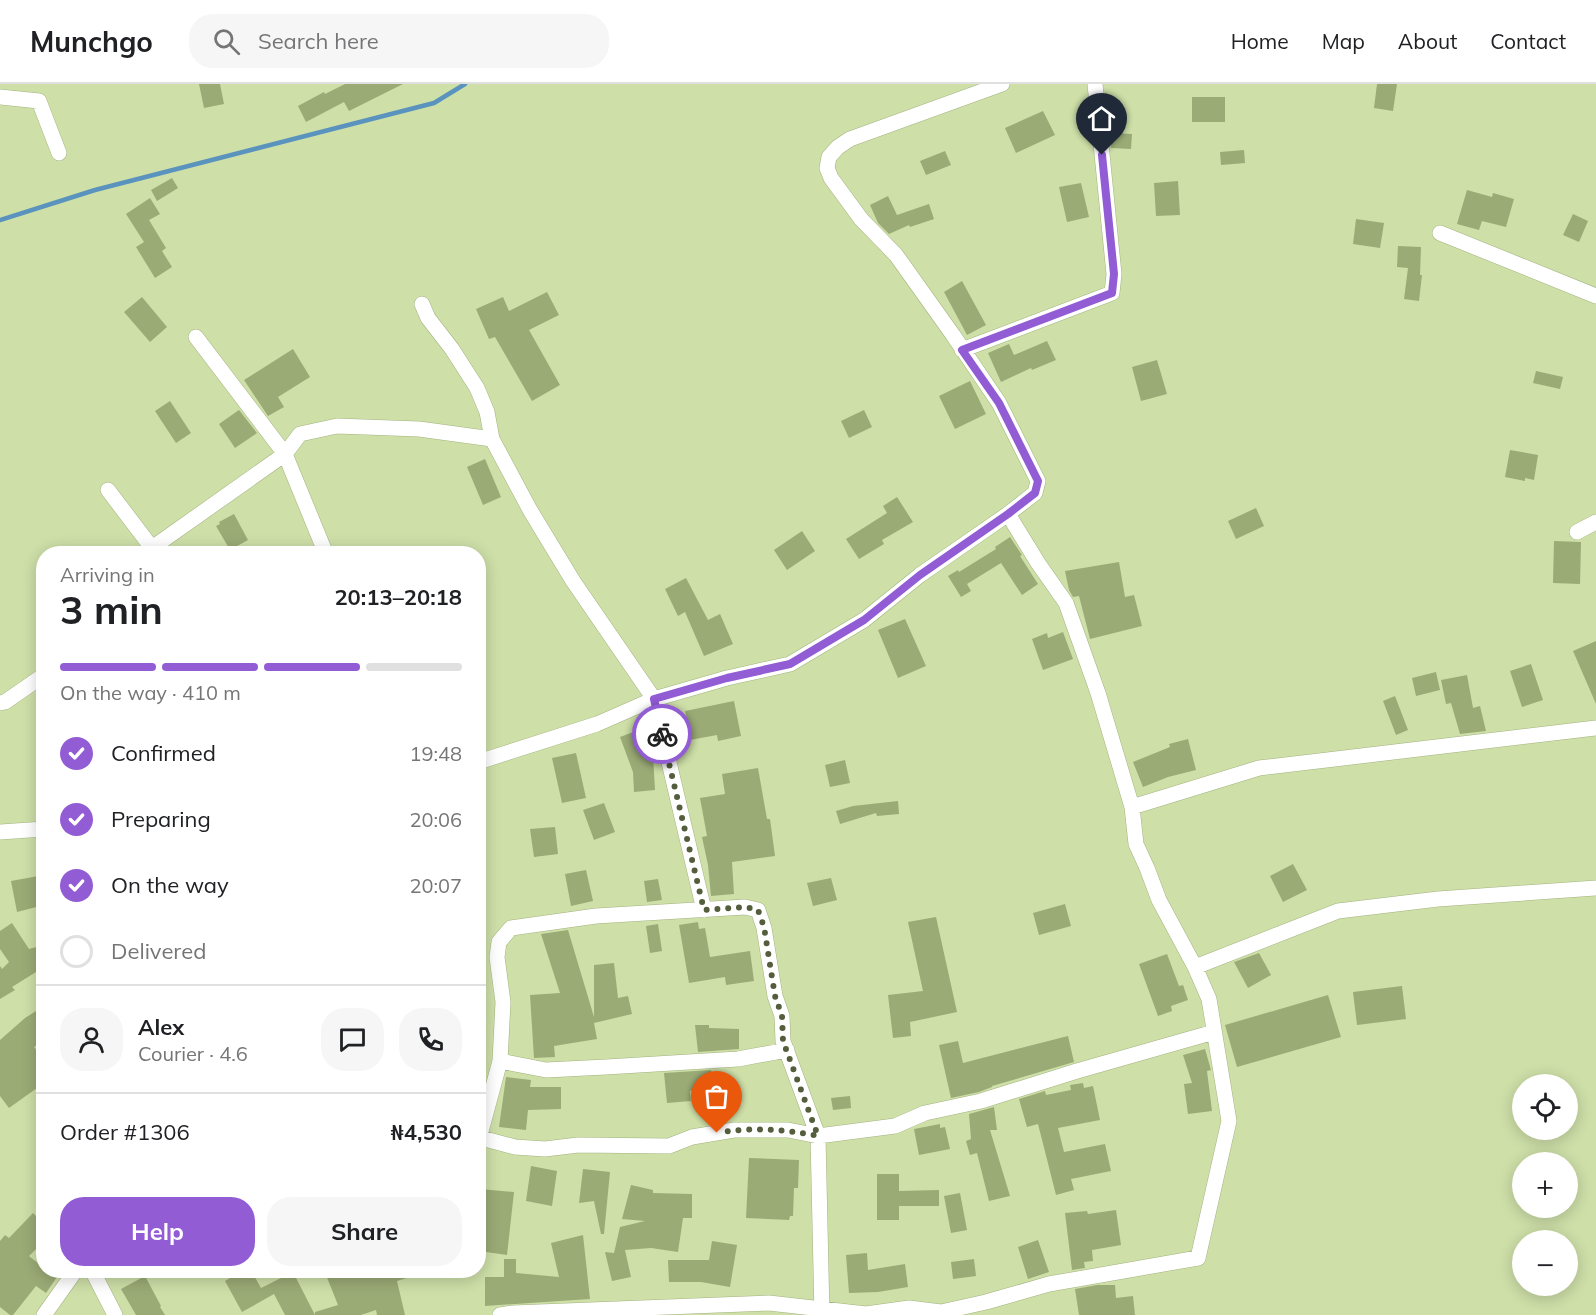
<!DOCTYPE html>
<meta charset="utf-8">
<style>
body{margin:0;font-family:Mulish,sans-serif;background:#f6f6f6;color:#202124;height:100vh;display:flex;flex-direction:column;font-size:22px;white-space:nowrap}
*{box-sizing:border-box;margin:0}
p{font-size:20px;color:#757577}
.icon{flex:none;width:33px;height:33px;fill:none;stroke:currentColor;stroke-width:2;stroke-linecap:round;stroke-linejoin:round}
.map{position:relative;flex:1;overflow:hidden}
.side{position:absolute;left:36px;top:462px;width:450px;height:732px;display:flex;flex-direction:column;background:#fff;border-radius:24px;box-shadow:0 3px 15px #0003}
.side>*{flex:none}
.tools{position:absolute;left:1512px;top:990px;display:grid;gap:12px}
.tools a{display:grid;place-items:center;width:66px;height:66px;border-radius:50%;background:#fff;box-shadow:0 3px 15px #0003;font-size:30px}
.pin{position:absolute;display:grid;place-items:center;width:51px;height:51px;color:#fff;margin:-62px -26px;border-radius:50% 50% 50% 0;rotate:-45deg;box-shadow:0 0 6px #0007}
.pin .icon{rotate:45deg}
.courier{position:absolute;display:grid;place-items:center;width:60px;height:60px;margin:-30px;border:4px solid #925cd5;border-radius:50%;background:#fff;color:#222;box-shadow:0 2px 8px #0007}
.head em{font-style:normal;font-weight:700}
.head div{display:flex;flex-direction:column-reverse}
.head{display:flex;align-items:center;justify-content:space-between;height:102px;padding:0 24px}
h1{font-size:39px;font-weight:700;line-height:45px}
.bar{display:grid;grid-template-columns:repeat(4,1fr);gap:9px 6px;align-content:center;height:72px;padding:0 24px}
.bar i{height:8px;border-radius:4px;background:#e0e0e0}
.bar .on{background:#925cd5}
.bar p{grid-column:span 4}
.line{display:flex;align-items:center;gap:15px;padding:0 24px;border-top:2px solid #e0e0e0}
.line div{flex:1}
.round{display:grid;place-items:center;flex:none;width:63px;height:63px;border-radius:24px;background:#f6f6f6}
ol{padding:0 24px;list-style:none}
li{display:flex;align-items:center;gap:18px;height:66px}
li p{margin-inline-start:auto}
li .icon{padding:6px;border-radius:50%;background:#925cd5;color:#fff;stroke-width:4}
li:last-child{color:#757577}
li i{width:33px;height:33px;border:3px solid #e0e0e0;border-radius:50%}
.action{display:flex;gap:12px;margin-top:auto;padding:12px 24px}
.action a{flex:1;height:69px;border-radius:24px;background:#925cd5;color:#fff;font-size:24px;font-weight:700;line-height:69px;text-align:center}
.action a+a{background:#f6f6f6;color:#202124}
header{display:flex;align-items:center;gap:36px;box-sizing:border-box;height:84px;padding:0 30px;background:#fff;border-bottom:2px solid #e0e0e0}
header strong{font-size:28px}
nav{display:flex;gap:33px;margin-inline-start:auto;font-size:21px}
.search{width:420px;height:54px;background:#f6f6f6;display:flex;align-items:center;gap:15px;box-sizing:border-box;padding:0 21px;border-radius:24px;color:#757577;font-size:22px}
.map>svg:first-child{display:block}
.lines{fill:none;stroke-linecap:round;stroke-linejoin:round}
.stream{stroke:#5993be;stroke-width:4.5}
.building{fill:#9bab76}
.minor-casing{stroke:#a3b37e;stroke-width:16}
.minor{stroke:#fff;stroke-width:15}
.done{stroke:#545e3d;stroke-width:6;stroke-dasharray:0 10.8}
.route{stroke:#925cd5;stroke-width:8}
</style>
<header>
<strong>Munchgo</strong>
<div class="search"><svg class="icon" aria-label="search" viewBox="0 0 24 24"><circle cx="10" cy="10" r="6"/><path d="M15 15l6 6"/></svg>Search here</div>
<nav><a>Home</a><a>Map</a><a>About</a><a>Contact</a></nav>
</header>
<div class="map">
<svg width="1596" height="1231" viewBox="0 0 1596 1231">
<rect width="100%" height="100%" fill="#cedfa8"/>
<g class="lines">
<path class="stream" d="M 0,136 L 95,106 L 434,19 L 465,0"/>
</g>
<path class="building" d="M 199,0 L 220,0 L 224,20 L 204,24 Z
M 345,0 L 403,0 L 349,27 L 344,18 L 306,38 L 298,22 L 324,8 L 325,10 Z
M 1377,0 L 1397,0 L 1393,27 L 1374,24 Z
M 1192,13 L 1225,13 L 1225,38 L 1192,38 Z
M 1043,27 L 1055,51 L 1016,69 L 1005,44 Z
M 1112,49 L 1132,50 L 1131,65 L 1111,64 Z
M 1244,66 L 1245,79 L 1221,81 L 1220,68 Z
M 945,67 L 951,81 L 926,91 L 920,77 Z
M 172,94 L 178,104 L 157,117 L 151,106 Z
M 1178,97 L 1180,131 L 1156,132 L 1154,99 Z
M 1081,99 L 1089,133 L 1067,138 L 1059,103 Z
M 1467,106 L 1492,113 L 1493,109 L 1514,115 L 1506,143 L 1482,137 L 1479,146 L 1457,140 Z
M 888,112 L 897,131 L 929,120 L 934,135 L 910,143 L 909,141 L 889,150 L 878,139 L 870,121 Z
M 150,114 L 160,130 L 149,136 L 166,164 L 162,167 L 172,183 L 155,194 L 136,163 L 144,158 L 126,130 Z
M 1573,130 L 1588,137 L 1579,158 L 1563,151 Z
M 1356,135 L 1384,139 L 1380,164 L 1353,160 Z
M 1398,162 L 1421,163 L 1420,191 L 1422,191 L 1419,217 L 1404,215 L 1408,184 L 1397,183 Z
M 962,197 L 986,241 L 967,251 L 944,208 Z
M 547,208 L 559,231 L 529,246 L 560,301 L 532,317 L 495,253 L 489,255 L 476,225 L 503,213 L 509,227 Z
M 142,213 L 167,243 L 150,258 L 124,228 Z
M 1047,257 L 1056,276 L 1032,286 L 1031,284 L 1001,298 L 988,269 L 1009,260 L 1014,271 Z
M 293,265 L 310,293 L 278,313 L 284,323 L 268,332 L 244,296 Z
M 1157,276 L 1167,310 L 1141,317 L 1132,283 Z
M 1536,287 L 1563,293 L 1560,305 L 1533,299 Z
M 970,297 L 986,330 L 955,345 L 939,312 Z
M 170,317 L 191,349 L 176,359 L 155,327 Z
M 239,326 L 257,349 L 235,364 L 219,340 Z
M 864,326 L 872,343 L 849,354 L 841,337 Z
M 1510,366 L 1538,371 L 1534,396 L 1525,394 L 1525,397 L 1505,393 Z
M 485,375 L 501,413 L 483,421 L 467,383 Z
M 897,413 L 913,438 L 882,456 L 884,460 L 859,475 L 846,455 L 887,429 L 883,422 Z
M 1256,424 L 1264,442 L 1236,455 L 1228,437 Z
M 234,430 L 248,456 L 230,466 L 216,442 L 220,440 L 219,438 Z
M 802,447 L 815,467 L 787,486 L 774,466 Z
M 1010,453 L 1022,471 L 1020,472 L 1038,500 L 1022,511 L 1001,479 L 967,500 L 971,507 L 961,513 L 948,492 L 958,486 L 959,488 L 996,465 L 995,463 Z
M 1554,457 L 1581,458 L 1580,500 L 1553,499 Z
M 1119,478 L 1125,513 L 1134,511 L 1142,542 L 1090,555 L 1079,512 L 1073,513 L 1069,506 L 1065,487 Z
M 686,494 L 708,536 L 720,530 L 733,560 L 704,572 L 685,528 L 678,532 L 665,505 Z
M 905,535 L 926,582 L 898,594 L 878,546 Z
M 1063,548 L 1073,575 L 1043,586 L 1032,555 L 1047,549 L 1048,554 Z
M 1596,557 L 1596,620 L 1573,567 Z
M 1531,580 L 1543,616 L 1522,623 L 1510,587 Z
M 1436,588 L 1440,606 L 1416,612 L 1412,594 Z
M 1467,591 L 1473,624 L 1480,622 L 1486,647 L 1460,650 L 1451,619 L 1446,620 L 1441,596 Z
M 1395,612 L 1408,646 L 1396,651 L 1383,617 Z
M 734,617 L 741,652 L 718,657 L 717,651 L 690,656 L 685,627 Z
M 644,644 L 653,671 L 655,706 L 634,708 L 633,688 L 620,653 Z
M 1188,655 L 1196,686 L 1168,693 L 1143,703 L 1133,678 L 1170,663 L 1169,660 Z
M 576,669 L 586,714 L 562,719 L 552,674 Z
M 845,676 L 850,699 L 830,703 L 825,681 Z
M 758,684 L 767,735 L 770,735 L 775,772 L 732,778 L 734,810 L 711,812 L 708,781 L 702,753 L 707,752 L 700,714 L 725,710 L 722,690 Z
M 898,717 L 899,730 L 877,732 L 876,729 L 840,740 L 836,727 L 853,722 Z
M 604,719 L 615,748 L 594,756 L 583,726 Z
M 555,743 L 558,770 L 534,773 L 530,745 Z
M 1293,780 L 1307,806 L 1283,818 L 1270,792 Z
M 586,786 L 593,817 L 571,822 L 565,790 Z
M 44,791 L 44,821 L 17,828 L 11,797 Z
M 831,794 L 837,816 L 813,822 L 807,799 Z
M 658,795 L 662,816 L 647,818 L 644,797 Z
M 1065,820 L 1071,842 L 1039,851 L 1033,829 Z
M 936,833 L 957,928 L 910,938 L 911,952 L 893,954 L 888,911 L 923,907 L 908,838 Z
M 698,838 L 699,845 L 705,844 L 710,873 L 750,867 L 754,897 L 726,901 L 725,893 L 689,899 L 679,841 Z
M 12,839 L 29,865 L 44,861 L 44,883 L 12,903 L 15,906 L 0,915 L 0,882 L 2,885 L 9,878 L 0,865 L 0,847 Z
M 658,840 L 662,867 L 650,869 L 646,842 Z
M 568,846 L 594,933 L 594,881 L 614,879 L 618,914 L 628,912 L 632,930 L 594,939 L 597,955 L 554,962 L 555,973 L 534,974 L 530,911 L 560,909 L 541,850 Z
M 1259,869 L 1271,891 L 1248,904 L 1234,878 Z
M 1167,870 L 1179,902 L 1183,901 L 1188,916 L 1171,922 L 1172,927 L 1158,932 L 1139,880 Z
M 1402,902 L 1406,935 L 1357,941 L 1353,908 Z
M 1328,911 L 1341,953 L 1237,983 L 1225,941 Z
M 44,922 L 44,957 L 34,963 L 44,975 L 44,999 L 9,1024 L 0,1012 L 0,956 L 25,934 Z
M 695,941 L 709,941 L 709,944 L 739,945 L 739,965 L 698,968 Z
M 1068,952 L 1074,978 L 992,1002 L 992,1003 L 979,1008 L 951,1014 L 939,961 L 958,957 L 963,979 Z
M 1205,965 L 1211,986 L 1207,987 L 1212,1027 L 1188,1030 L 1184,1000 L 1192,999 L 1183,971 Z
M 711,986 L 714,1005 L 690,1007 L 691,1017 L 667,1019 L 664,989 Z
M 506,993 L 531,996 L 530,1003 L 561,1003 L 561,1025 L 528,1026 L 526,1046 L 499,1043 Z
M 1083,999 L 1084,1004 L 1093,1002 L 1100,1036 L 1058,1044 L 1064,1068 L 1105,1060 L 1111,1087 L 1071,1095 L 1074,1106 L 1056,1111 L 1038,1040 L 1027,1043 L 1019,1015 L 1045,1007 L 1046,1011 L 1071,1006 L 1070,1001 Z
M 850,1012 L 851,1024 L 833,1026 L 831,1014 Z
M 994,1023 L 997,1046 L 990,1046 L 1010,1112 L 989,1117 L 977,1069 L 970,1071 L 966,1057 L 971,1055 L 969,1030 Z
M 940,1040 L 940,1044 L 945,1043 L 950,1065 L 919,1071 L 914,1045 Z
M 749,1074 L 799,1076 L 798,1104 L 794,1104 L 793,1132 L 790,1132 L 789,1136 L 746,1134 Z
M 531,1082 L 557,1087 L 552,1122 L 526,1117 Z
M 583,1085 L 610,1088 L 604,1150 L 601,1150 L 594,1117 L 579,1119 Z
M 877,1090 L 899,1090 L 899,1107 L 939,1106 L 939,1122 L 899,1122 L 899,1136 L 877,1136 Z
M 631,1101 L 653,1106 L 653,1109 L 692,1110 L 692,1134 L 683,1134 L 678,1168 L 651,1164 L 625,1166 L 631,1193 L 612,1197 L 605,1168 L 614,1169 L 620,1143 L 645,1137 L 622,1135 Z
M 480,1105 L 514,1108 L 507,1171 L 479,1167 L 484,1133 L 478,1132 Z
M 960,1109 L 967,1146 L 951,1149 L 944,1112 Z
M 1116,1126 L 1121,1161 L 1092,1166 L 1093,1177 L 1084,1178 L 1085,1184 L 1072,1186 L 1065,1129 L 1087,1127 L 1088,1130 Z
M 33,1129 L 44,1140 L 44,1157 L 29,1172 L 44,1184 L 44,1186 L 49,1186 L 57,1193 L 46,1209 L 36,1202 L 13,1231 L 10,1231 L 0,1223 L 0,1157 L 5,1151 L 9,1154 Z
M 583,1151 L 590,1215 L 485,1222 L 485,1193 L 504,1193 L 504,1175 L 516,1175 L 516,1189 L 559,1193 L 551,1159 Z
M 1038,1156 L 1049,1188 L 1028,1195 L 1018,1163 Z
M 712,1157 L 737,1161 L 730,1203 L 701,1198 L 669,1198 L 668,1176 L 709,1176 Z
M 867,1169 L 868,1186 L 905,1180 L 908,1203 L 878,1208 L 849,1209 L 846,1171 Z
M 974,1175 L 976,1192 L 953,1195 L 951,1178 Z
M 244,1186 L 251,1186 L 261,1204 L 293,1188 L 315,1231 L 285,1231 L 274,1210 L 242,1228 L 225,1197 Z
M 324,1186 L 419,1186 L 419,1190 L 397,1197 L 405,1231 L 377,1231 L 376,1226 L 361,1231 L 315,1231 L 315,1228 L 338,1221 Z
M 145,1192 L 161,1222 L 160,1223 L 165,1231 L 136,1231 L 121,1205 Z
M 1097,1201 L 1115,1201 L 1116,1214 L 1133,1212 L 1135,1231 L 1079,1231 L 1075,1205 Z"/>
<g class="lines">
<g class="minor-casing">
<path id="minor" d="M 0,13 L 39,17 L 59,69
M 1440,149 L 1596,212
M 422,220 L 428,234 L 452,265 L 477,304 L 487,328 L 492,355 L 530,426 L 573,497 L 654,615 L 704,826
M 962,266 L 1112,209 L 1114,190 L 1095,0
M 108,406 L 152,464
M 1577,448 L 1596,438
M 149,470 L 152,464 L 285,370 L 196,253
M 326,470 L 285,370 L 300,350 L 337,342 L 419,345 L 492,355
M 0,619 L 5,618 L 44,591
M 478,678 L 597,640 L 654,615 L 727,594 L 790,580 L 864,536 L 920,491 L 1008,430 L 1035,409 L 1038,397 L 999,319 L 953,251 L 896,171 L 861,135 L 831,94 L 827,84 L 829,73 L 838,63 L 850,55 L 1002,0
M 1132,723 L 1259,684 L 1596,644
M 0,748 L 44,745
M 1195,883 L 1338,827 L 1438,815 L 1596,804
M 500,977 L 546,986 L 606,983 L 738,975 L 787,966
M 478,1050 L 485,1055 L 515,1063 L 545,1065 L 578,1061 L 669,1062 L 692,1053 L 734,1046 L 788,1046 L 818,1052 L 895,1042 L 925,1029 L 981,1017 L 1077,987 L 1214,948
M 480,1051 L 500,977 L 503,918 L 497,873 L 499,858 L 511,844 L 596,832 L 745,823 L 758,826 L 764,844 L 775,912 L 782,932 L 783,957 L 818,1052 L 822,1231
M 92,1186 L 115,1231
M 44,1231 L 76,1186
M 500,1231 L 513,1229 L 769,1219 L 866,1230 L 909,1224 L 941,1228 L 986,1218 L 1049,1200 L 1198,1174 L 1229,1037 L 1209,915 L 1195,883 L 1159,816 L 1147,784 L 1136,760 L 1132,723 L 1098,609 L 1066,519 L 1038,479 L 1008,430"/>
</g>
<use href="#minor" class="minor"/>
</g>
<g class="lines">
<path class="done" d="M 662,650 L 704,826 L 745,823 L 758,826 L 764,843 L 775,912 L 782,932 L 783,957 L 818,1052 C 784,1045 751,1043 717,1049"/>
<path class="route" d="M 662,650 L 654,615 L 727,594 L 790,580 L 864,536 L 920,491 L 1008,430 L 1035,409 L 1038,397 L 999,319 L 962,266 L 1112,209 L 1114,190 L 1102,71"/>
</g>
</svg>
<div class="tools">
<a><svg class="icon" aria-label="locate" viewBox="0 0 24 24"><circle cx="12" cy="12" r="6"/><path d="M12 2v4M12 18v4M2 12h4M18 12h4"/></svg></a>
<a>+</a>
<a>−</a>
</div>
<div class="pin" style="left:717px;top:1049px;background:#ea580c"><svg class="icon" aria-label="bag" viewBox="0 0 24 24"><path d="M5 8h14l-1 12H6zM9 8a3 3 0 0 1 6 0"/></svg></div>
<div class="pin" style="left:1102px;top:71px;background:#1f2937"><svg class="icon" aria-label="home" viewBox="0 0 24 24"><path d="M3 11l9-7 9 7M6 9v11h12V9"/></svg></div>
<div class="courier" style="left:662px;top:650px"><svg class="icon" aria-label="bike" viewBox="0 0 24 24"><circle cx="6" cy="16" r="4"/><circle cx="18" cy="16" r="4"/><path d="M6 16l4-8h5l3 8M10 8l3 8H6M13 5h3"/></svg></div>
<section class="side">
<div class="head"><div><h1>3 min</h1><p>Arriving in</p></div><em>20:13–20:18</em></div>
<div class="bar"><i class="on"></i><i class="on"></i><i class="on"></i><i></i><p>On the way · 410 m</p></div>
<ol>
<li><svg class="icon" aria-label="check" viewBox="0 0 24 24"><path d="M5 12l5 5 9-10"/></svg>Confirmed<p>19:48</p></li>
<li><svg class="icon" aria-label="check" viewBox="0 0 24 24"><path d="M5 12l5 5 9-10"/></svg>Preparing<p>20:06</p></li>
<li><svg class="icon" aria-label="check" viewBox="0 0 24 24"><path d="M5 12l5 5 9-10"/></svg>On the way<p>20:07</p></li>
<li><i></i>Delivered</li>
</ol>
<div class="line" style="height:108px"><a class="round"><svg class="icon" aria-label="person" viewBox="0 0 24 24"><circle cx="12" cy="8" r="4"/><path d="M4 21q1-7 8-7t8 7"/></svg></a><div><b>Alex</b><p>Courier · 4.6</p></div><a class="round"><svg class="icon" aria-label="chat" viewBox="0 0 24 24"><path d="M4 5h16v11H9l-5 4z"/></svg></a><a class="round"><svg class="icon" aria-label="phone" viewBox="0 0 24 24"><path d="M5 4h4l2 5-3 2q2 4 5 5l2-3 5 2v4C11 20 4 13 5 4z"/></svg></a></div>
<div class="line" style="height:78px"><div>Order #1306</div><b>₦4,530</b></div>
<div class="action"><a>Help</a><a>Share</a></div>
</section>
</div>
